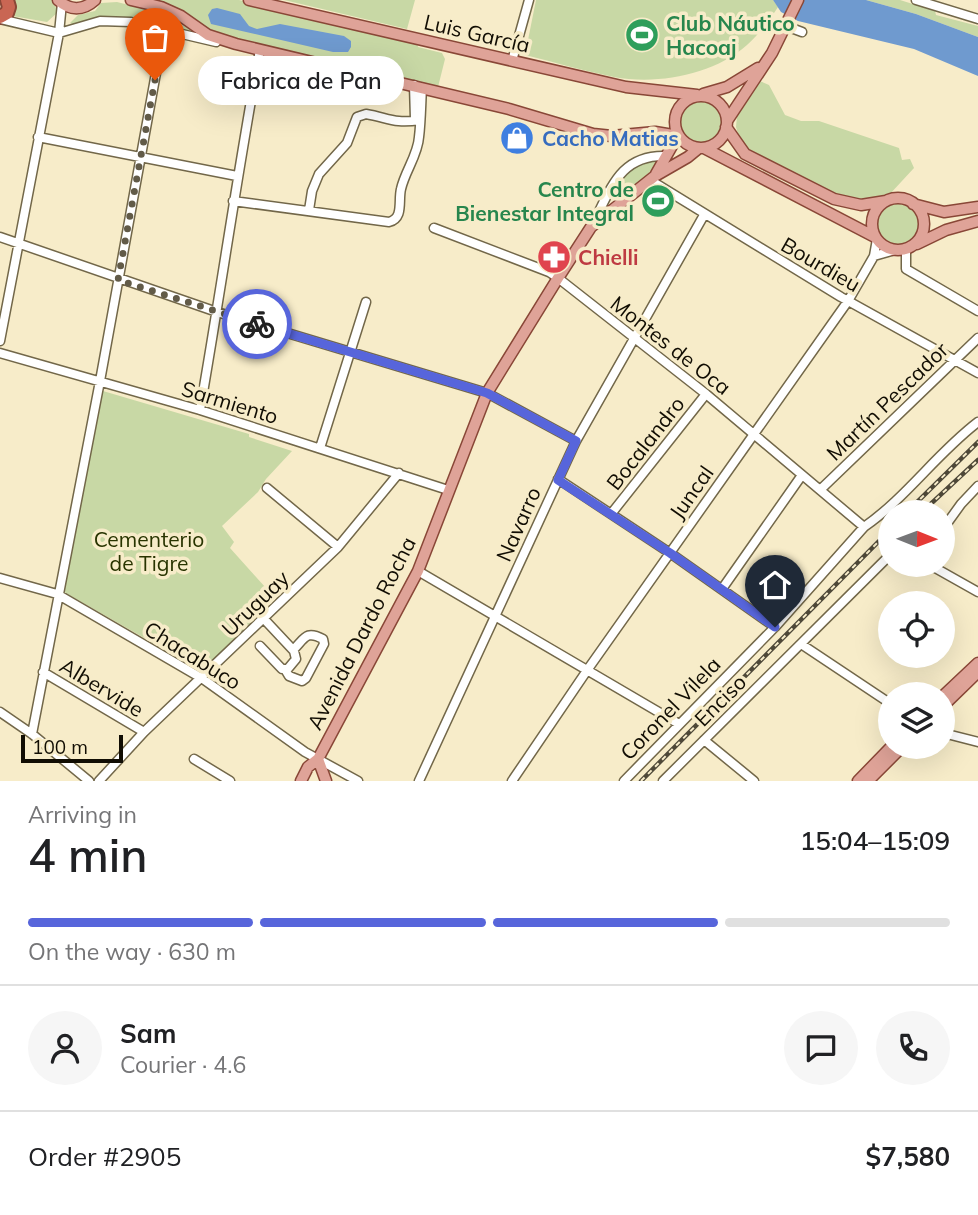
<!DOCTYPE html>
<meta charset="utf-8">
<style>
body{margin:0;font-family:Mulish,sans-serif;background:#f6f6f6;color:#202124;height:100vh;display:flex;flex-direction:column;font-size:26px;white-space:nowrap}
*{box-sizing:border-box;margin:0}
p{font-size:23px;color:#757577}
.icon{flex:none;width:38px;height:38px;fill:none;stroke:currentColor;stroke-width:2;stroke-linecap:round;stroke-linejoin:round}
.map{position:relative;height:781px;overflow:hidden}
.details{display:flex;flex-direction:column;background:#fff;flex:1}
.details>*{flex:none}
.needle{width:46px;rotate:91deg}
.tools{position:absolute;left:878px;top:500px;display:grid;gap:14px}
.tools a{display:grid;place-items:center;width:77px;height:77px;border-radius:50%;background:#fff;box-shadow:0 7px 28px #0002;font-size:35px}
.scale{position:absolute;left:21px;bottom:18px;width:102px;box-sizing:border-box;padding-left:7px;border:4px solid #110d03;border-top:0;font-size:19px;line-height:24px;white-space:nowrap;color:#110d03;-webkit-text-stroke:5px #f7ecc9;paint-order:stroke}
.pin{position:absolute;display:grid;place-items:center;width:60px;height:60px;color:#fff;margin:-72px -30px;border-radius:50% 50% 50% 0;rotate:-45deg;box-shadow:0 0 7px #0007}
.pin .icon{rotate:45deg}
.courier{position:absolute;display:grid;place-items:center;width:70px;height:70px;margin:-35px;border:5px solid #5765db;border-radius:50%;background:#fff;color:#222;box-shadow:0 2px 9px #0007}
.bubble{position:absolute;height:49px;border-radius:24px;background:#fff;box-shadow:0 7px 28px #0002;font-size:23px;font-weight:600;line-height:49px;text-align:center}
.summary em{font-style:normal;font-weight:600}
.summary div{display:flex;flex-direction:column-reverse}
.summary{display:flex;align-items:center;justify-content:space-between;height:119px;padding:0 28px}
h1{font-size:46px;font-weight:600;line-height:52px}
.bar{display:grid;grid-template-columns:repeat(4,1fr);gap:10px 7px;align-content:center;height:84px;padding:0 28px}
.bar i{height:9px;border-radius:5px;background:#e0e0e0}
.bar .current{background:#5765db}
.bar p{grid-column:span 4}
.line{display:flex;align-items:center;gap:18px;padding:0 28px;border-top:2px solid #e0e0e0}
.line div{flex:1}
.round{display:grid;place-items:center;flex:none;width:74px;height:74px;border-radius:37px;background:#f6f6f6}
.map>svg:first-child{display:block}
.green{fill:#c8d8a5}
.water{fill:#6f9acf}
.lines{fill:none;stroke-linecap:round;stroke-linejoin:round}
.minor-casing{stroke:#726749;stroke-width:11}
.major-casing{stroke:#894737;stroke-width:13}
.highway-casing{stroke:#894737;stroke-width:16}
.minor{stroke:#fff;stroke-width:8}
.major{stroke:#dfa398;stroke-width:10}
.highway{stroke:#c96653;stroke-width:12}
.rail-casing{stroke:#4e4838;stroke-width:4.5}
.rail{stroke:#f7ecc9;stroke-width:2;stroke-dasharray:5;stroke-linecap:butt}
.done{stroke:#625b48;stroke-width:7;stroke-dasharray:0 12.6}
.route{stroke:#5765db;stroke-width:9}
.labels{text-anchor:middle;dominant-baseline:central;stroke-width:7;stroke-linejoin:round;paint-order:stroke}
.leisure-label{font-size:21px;font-weight:bold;fill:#27864d;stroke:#f7ecc9;text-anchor:start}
.street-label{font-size:21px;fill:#110d03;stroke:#f7ecc9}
.shop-label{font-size:21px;font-weight:bold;fill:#366cbe;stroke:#f7ecc9;text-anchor:start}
.health-label{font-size:21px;font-weight:bold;fill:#be3a42;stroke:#f7ecc9;text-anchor:start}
.park-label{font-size:21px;fill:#283400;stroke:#f7ecc9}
</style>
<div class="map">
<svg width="978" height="781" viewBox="0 0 978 781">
<rect width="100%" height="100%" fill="#f7ecc9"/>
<path class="green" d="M 11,0 L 54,0 L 57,13 L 47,22 L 7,15 Z
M 143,0 L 239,0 L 417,42 L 418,47 L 442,53 L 445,59 L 438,87 L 222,35 Z
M 284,0 L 415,0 L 407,29 Z
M 536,0 L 773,0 L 778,7 C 769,21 759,34 747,45 C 713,75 658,85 614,77 C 584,71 554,62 525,55 Z
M 866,0 L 900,0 L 935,11 L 936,15 L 978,26 L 978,37 L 916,14 Z
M 117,2 L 165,14 L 195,33 C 167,27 136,15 107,17 C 95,18 80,28 70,23 L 78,15 L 95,11 L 101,3 Z
M 760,81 L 769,85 L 785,115 L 801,121 L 819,121 L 899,148 L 902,160 L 910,159 L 914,168 L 889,195 L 867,200 L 854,200 L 835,196 L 750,151 L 739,137 L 736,127 L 737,116 Z
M680 122a21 21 0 1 1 42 0a21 21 0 1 1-42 0Z
M 660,159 C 649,172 636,194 618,195 L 616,189 L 632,165 Z
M877 224a21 21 0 1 1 42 0a21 21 0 1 1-42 0Z
M 103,391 L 249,434 L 249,437 L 292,451 L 266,479 L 258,492 L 222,526 L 234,542 L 230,548 L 275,598 L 202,671 L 64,592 Z"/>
<path class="water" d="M 773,0 L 866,0 L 916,14 L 978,37 L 978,76 L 914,49 L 798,21 L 781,12 Z
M 217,8 L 240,14 L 249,26 L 257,29 L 280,24 L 344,36 L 351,41 L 351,47 L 348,52 L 333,52 L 211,24 L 208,15 L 212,9 Z"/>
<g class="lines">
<g class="minor-casing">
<path id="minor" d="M 916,0 L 978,19
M 0,19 L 59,33 L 100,21 L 131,22 L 216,42
M 786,26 L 802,32
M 512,61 L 529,0
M 414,85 L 415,119
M 38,137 L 237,176
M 650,180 L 841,297 L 978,373
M 233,201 L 389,222 C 404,218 398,201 401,189 C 405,171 418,155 419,137 C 421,121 421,104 422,88
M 309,210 L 312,191 L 319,174 L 347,143 L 357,117 L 366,114 C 389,118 394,124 420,120
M 592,225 C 611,190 619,155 665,156
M 434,228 L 549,272 L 558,278 L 706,394 L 864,527
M 0,237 L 217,312 L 487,393 L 576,441
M 906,249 L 906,269 L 978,311
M 874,256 L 895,250
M 0,341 L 59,33 L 62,3
M 0,353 L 200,410 L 448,490
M 200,410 C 221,290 238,169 260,50
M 320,448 L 366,302
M 558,479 L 670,553 L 775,627
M 267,488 L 338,547
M 820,490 L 978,338
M 611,514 L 706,394
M 943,529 L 961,504 L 978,486
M 930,565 L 978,592
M 418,571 L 679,724
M 0,578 L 57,594 L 203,679 L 305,752 L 358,781
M 722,589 L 802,475
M 264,619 L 294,651 L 296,659 L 286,671 L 289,676 L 302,681 L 306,678 L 324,644 L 323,639 C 306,630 305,638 293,650
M 801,644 L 891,704
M 260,646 L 282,669 L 286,669
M 43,672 L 144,732
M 0,712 L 32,734 L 89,781
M 943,733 L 978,742
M 32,734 L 100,381 L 164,29
M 704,740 L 754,781
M 194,759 L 230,781
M 99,781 L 144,732 L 338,547 L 399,473
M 419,781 L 576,441 L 704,215
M 512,781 L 588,669 L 848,301 L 874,256 L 877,239
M 624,781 L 775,627 L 864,527 C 906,498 937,453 978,422
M 663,781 L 891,554"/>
</g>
<g class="major-casing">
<path id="major" d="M 58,0 C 70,11 83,11 95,0
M 131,0 L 161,7 L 181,16 L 208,35 L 236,44 L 509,109 L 593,134 L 612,136 L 655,132 L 679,136
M 249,0 L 626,87 L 697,95
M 703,94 L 727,87 L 758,68
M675 122a26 26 0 1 1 52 0a26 26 0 1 1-52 0Z
M 727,121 L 772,53 L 798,0
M 726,127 L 745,154 L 834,199 L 861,205 L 886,201
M 704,148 L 875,237
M 656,174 L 673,144 L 680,137
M872 224a26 26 0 1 1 52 0a26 26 0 1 1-52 0Z
M 913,204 L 944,212 L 978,207
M 917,244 L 946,230 L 978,221
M 943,696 L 978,663
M 943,706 L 978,672
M 318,759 L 326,781
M 301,781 L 308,767 L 318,759 L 418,571 L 487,393 L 558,278 L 591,227 L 655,176 L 688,157 L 699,148
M 858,781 L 891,747
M 868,781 L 902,747"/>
</g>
<g class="highway-casing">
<path id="highway" d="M 0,17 L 7,13 L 9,7 L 7,0"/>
</g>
<use href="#minor" class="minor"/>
<use href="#major" class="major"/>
<use href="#highway" class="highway"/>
<g class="rail-casing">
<path id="rail" d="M 906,513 L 978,442
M 921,513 L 978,460
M 641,781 L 891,529"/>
</g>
<use href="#rail" class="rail"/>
</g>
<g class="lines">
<path class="done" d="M 155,80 L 118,280 L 257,324"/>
<path class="route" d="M 257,324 L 487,393 L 576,441 L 558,480 L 670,553 L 775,627"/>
</g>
<defs>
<g id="stadium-disc" transform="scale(1.75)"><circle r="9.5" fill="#2e9e5b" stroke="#f7ecc9"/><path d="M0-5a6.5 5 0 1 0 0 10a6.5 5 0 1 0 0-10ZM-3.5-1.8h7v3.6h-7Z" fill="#fff"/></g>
<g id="shop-disc" transform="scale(1.75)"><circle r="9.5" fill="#3f7fe0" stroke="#f7ecc9"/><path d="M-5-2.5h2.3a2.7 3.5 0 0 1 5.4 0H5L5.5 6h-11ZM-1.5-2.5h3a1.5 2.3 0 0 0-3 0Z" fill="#fff"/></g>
<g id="pharmacy-disc" transform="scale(1.75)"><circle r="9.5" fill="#e0444e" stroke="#f7ecc9"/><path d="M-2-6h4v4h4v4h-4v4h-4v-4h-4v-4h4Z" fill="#fff"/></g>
</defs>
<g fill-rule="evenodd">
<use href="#stadium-disc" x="642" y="35"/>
<use href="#shop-disc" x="517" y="138"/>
<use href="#stadium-disc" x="658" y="201"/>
<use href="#pharmacy-disc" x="554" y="257"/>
</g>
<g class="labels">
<g class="leisure-label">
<text x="666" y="23">Club Náutico<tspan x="666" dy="24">Hacoaj</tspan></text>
<text x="634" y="189" text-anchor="end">Centro de<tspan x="634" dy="24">Bienestar Integral</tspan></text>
</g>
<g class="street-label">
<text transform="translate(477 33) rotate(13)">Luis García</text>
<text transform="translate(821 264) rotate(30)">Bourdieu</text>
<text transform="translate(671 345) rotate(38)">Montes de Oca</text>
<text transform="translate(887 401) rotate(-44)">Martín Pescador</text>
<text transform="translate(230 402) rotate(17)">Sarmiento</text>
<text transform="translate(645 443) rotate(-52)">Bocalandro</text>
<text transform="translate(691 492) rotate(-55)">Juncal</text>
<text transform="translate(518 524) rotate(-66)">Navarro</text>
<text transform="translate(255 603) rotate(-44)">Uruguay</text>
<text transform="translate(361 633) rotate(-63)">Avenida Dardo Rocha</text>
<text transform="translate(193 655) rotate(32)">Chacabuco</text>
<text transform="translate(102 687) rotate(31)">Albervide</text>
<text transform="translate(720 700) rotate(-45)">Enciso</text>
<text transform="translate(670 708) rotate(-46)">Coronel Vilela</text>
</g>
<g class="shop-label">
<text x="542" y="138">Cacho Matias</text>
</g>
<g class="health-label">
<text x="578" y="257">Chielli</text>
</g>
<g class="park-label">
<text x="149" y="539">Cementerio<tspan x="149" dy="24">de Tigre</tspan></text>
</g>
</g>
</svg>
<div class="tools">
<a><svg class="needle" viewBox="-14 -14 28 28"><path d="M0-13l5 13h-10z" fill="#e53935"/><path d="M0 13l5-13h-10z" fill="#757577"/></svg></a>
<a><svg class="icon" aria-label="locate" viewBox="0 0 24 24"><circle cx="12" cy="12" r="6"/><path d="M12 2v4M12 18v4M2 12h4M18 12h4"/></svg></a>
<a><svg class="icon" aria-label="layers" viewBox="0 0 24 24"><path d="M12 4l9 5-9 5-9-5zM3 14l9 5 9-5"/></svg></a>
</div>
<div class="scale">100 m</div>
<div class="pin" style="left:155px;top:80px;background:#ea580c"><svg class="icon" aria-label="bag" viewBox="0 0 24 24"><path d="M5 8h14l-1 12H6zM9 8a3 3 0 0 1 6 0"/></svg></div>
<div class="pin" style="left:775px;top:627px;background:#1f2937"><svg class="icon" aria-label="home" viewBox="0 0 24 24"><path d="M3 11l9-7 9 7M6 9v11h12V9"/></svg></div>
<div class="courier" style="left:257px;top:324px"><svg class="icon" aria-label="bike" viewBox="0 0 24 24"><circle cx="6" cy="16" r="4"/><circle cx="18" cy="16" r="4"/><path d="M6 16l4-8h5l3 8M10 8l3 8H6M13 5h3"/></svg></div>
<div class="bubble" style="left:198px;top:56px;width:206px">Fabrica de Pan</div>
</div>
<section class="details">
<div class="summary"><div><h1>4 min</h1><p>Arriving in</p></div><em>15:04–15:09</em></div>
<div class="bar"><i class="current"></i><i class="current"></i><i class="current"></i><i></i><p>On the way · 630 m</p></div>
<div class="line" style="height:126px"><a class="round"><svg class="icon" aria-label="person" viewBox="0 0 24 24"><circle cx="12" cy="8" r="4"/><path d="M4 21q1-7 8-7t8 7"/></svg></a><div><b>Sam</b><p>Courier · 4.6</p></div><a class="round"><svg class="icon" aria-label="chat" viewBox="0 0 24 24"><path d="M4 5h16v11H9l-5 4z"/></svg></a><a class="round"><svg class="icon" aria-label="phone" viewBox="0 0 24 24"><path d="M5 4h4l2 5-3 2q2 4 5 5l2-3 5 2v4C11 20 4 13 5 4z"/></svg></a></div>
<div class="line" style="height:91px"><div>Order #2905</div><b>$7,580</b></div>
</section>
